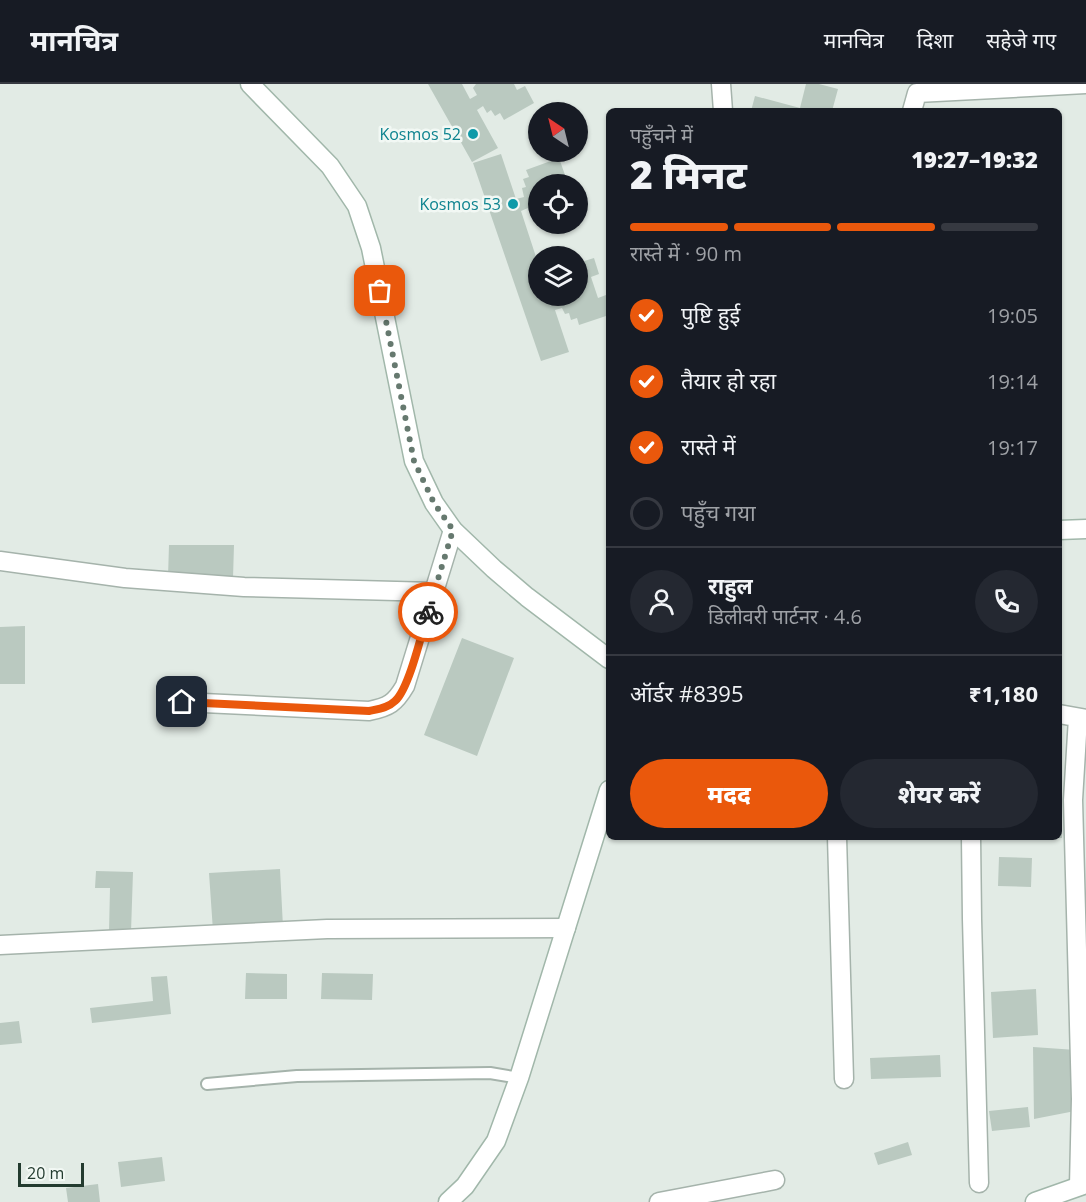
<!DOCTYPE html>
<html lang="hi">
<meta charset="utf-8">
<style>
body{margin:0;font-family:"Open Sans","Noto Sans Devanagari",sans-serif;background:#242831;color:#f1f3f6;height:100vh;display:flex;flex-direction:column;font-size:22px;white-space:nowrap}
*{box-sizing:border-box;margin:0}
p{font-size:20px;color:#9ea1a6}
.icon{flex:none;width:33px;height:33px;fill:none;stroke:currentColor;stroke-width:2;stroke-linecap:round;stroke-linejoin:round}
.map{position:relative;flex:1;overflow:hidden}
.panel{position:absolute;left:606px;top:24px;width:456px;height:732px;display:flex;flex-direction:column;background:#171b24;border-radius:9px;box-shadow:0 2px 4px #0004}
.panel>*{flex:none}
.needle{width:39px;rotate:325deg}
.buttons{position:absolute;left:528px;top:18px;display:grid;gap:12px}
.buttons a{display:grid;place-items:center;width:60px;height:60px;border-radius:50%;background:#171b24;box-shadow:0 2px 4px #0004;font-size:30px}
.scale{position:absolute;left:18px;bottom:15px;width:66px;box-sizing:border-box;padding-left:6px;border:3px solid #233b2f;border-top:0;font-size:16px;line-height:21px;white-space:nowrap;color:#233b2f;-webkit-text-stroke:4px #f2f8f4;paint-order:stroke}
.pin{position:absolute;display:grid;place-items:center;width:51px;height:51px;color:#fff;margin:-26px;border-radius:12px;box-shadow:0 3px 9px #0006}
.courier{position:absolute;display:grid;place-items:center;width:60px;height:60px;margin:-30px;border:4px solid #ea580c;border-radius:50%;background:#fff;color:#222;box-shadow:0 2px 8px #0007}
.headline em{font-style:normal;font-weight:800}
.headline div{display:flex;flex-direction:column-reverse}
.headline{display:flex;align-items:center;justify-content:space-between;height:102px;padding:0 24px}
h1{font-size:39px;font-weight:800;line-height:45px}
.bar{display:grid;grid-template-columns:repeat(4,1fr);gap:9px 6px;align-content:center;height:72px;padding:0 24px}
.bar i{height:8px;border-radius:4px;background:#363941}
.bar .current{background:#ea580c}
.bar p{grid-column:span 4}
.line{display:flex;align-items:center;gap:15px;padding:0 24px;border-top:2px solid #363941}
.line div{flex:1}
.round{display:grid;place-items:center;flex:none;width:63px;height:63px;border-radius:32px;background:#242831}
ol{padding:0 24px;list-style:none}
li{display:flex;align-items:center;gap:18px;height:66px}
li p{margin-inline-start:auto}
li .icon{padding:6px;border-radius:50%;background:#ea580c;color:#fff;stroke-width:4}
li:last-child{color:#9ea1a6}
li i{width:33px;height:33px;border:3px solid #363941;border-radius:50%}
.primary-button{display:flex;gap:12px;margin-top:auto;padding:12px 24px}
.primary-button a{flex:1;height:69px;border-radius:36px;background:#ea580c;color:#fff;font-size:24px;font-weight:800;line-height:69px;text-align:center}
.primary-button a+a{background:#242831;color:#f1f3f6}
header{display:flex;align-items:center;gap:36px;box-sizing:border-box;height:84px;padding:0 30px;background:#171b24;border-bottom:2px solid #363941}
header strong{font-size:28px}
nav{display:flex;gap:33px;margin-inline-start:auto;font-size:21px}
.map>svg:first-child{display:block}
.building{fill:#bac9c0}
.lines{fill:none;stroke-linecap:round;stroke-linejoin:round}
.lane-casing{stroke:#a5b3ab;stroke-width:14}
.street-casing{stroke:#a5b3ab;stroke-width:21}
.secondary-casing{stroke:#a1b7aa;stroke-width:21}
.lane{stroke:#fff;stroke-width:10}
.street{stroke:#fff;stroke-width:18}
.secondary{stroke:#fff;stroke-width:18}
.done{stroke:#66796f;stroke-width:6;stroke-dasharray:0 10.8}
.route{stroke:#ea580c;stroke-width:8}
.culture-dot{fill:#0f9aa8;stroke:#f2f8f4;stroke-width:2}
.labels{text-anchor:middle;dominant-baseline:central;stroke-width:5;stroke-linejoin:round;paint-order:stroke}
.culture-label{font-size:16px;fill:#0d838f;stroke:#f2f8f4;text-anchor:end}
</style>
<header>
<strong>मानचित्र</strong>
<nav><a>मानचित्र</a><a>दिशा</a><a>सहेजे गए</a></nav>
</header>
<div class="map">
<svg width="1086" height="1118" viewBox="0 0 1086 1118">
<rect width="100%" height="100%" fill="#e2ebe5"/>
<path class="building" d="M 428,0 L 462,0 L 470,15 L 477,11 L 473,4 L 476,0 L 514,0 L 517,6 L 525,2 L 534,19 L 504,36 L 500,29 L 495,32 L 491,26 L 487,29 L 483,22 L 477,26 L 498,64 L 472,78 Z
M 806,0 L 819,0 L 838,5 L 832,27 L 751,27 L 755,12 L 800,24 Z
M 501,70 L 516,115 L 524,113 L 522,104 L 526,103 L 523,95 L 529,93 L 526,86 L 559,74 L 565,91 L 557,94 L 559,100 L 538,100 L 538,139 L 535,130 L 531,132 L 528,124 L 521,127 L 538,179 L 538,212 L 550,212 L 551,214 L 559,212 L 578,212 L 578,179 L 594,174 L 599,190 L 591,193 L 598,214 L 606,211 L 609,219 L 609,231 L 579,241 L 577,234 L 571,236 L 569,229 L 565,230 L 562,224 L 555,226 L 569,268 L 541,277 L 473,79 Z
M 169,461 L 234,461 L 233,494 L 168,493 Z
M 25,542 L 25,600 L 0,600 L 0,543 Z
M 462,554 L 514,574 L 477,672 L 424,651 Z
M 1061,734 L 1062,754 L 1059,754 L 1059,735 Z
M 999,773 L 1032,774 L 1031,803 L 998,802 Z
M 280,785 L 283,843 L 213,847 L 209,789 Z
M 96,787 L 133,788 L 131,848 L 109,848 L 110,804 L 95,804 Z
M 246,889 L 287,890 L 287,915 L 245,915 Z
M 322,889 L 373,890 L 372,916 L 321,915 Z
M 167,892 L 171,930 L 92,939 L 90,924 L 153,917 L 151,893 Z
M 1036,905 L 1038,951 L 993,954 L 991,908 Z
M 19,937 L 22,959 L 0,961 L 0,939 Z
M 1033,963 L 1076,966 L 1075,1027 L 1034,1035 Z
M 940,971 L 941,993 L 871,995 L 870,974 Z
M 1028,1023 L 1030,1043 L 992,1047 L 989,1027 Z
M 908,1058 L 912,1071 L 878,1081 L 874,1069 Z
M 162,1073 L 165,1097 L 121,1103 L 118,1078 Z
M 98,1100 L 100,1118 L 68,1118 L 66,1104 Z"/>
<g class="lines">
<g class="lane-casing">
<path id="lane" d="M 207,1000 L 297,992 L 490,989 L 519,994"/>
</g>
<g class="street-casing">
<path id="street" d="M 721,0 L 723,27
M 912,27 L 917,9 L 1086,0
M 0,477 L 125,494 L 244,503 L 434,508
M 182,618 L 369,627 C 389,623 395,619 405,602 L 453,446
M 1059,630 L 1086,635
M 1078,634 L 1073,716 L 1081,1015 L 1079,1102
M 837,753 L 844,995
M 971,753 L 972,835 L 979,1099
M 0,861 L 327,845 L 566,844
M 659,1118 L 775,1096"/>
</g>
<g class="secondary-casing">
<path id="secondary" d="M 250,0 L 330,82 L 357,122 L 371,164 L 414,377 L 434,419 L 453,446 L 494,485 L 527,513 L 609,575
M 1059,446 L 1086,445
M 448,1118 L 465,1102 L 496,1057 L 519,994 L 609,706
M 1035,1118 L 1086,1100"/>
</g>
<use href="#lane" class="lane"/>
<use href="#street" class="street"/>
<use href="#secondary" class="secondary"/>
</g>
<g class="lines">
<path class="done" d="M 380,207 L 414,377 L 434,419 L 453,446 L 428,528"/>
<path class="route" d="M 182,618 L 369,627 C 378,625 388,624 395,617 C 409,605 422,548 428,528"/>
</g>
<g class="culture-dot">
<circle cx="473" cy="50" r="6"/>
<circle cx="513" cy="120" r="6"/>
</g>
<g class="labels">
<g class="culture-label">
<text x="461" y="50">Kosmos 52</text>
<text x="501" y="120">Kosmos 53</text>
</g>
</g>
</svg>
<div class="buttons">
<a><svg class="needle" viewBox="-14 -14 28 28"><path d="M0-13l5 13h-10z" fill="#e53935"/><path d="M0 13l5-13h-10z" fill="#9ea1a6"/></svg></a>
<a><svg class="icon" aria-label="locate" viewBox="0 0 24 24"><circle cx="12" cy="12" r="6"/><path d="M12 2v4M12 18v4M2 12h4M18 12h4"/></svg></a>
<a><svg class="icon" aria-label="layers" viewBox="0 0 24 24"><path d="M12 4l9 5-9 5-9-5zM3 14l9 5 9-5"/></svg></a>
</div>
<div class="scale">20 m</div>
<div class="pin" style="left:380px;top:207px;background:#ea580c"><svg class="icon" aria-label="bag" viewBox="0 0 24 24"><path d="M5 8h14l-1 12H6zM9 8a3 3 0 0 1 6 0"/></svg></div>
<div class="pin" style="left:182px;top:618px;background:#1f2937"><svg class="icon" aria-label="home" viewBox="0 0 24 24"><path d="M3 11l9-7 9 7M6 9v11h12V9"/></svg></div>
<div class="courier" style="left:428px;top:528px"><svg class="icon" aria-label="bike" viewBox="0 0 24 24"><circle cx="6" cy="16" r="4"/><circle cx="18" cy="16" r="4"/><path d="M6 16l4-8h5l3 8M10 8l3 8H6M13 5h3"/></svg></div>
<section class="panel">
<div class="headline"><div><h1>2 मिनट</h1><p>पहुँचने में</p></div><em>19:27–19:32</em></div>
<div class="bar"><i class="current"></i><i class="current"></i><i class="current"></i><i></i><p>रास्ते में · 90 m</p></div>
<ol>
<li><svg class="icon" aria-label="check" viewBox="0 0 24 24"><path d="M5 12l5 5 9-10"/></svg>पुष्टि हुई<p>19:05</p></li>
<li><svg class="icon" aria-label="check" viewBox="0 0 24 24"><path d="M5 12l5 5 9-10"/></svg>तैयार हो रहा<p>19:14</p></li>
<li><svg class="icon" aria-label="check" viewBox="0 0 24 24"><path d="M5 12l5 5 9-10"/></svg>रास्ते में<p>19:17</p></li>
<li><i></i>पहुँच गया</li>
</ol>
<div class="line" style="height:108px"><a class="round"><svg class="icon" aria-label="person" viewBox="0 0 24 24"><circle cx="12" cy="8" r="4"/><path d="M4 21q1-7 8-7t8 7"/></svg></a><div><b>राहुल</b><p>डिलीवरी पार्टनर · 4.6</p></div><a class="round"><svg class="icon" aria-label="phone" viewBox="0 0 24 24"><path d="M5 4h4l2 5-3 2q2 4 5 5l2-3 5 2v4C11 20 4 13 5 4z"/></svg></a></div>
<div class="line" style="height:78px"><div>ऑर्डर #8395</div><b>₹1,180</b></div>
<div class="primary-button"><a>मदद</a><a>शेयर करें</a></div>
</section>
</div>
